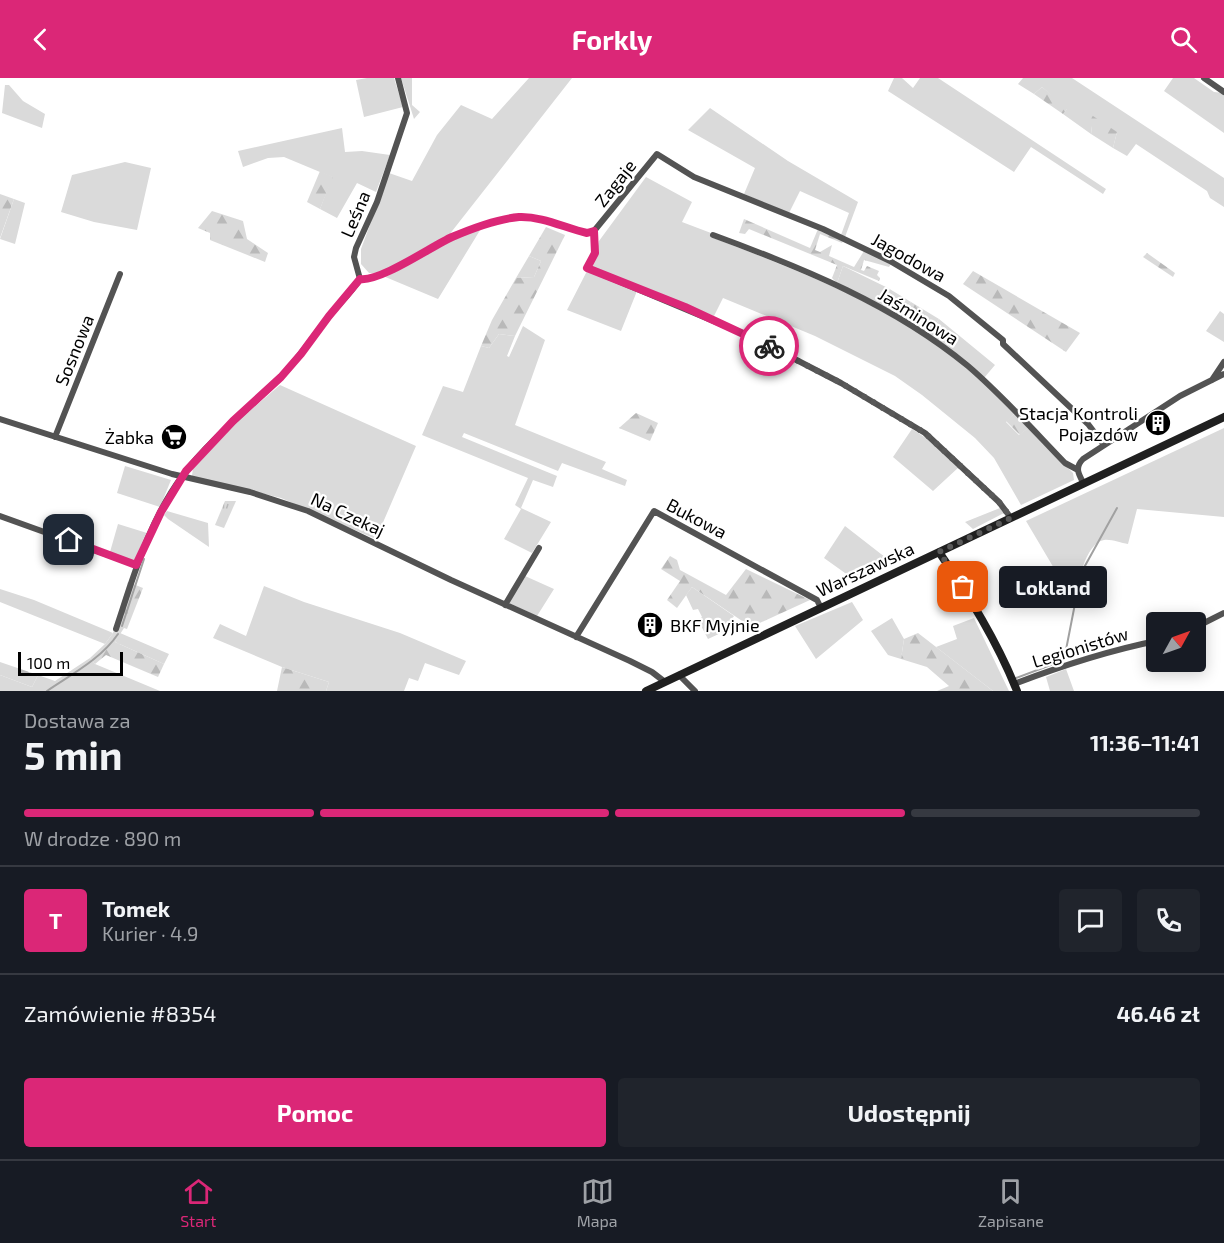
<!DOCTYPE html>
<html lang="pl">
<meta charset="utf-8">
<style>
body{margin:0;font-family:"Exo 2",sans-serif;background:#20242c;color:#f1f3f6;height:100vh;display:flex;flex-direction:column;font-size:22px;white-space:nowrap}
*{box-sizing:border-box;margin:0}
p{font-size:20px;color:#9ea1a6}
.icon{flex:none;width:33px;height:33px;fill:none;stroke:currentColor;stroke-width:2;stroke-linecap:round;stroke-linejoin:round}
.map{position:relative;height:613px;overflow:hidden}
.sheet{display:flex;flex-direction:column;background:#171b24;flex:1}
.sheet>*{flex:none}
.needle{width:39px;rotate:50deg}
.controls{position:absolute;left:1146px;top:534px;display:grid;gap:12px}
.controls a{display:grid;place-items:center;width:60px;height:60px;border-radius:6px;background:#171b24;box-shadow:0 3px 15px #0003;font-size:30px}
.scale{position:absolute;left:18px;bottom:15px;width:105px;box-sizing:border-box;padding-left:6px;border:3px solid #000;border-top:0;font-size:16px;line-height:21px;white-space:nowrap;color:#000;-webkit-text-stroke:4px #fff;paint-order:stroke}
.pin{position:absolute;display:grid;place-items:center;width:51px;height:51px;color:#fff;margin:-26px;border-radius:12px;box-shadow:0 3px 9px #0006}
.courier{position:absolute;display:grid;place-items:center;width:60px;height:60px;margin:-30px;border:4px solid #db2777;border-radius:50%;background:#fff;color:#222;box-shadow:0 2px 8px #0007}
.bubble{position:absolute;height:42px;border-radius:6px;background:#171b24;box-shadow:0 3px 15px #0003;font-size:20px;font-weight:700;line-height:42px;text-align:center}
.summary em{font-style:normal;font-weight:700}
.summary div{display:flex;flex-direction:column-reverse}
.summary{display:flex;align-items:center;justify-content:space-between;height:102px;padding:0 24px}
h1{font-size:39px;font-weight:700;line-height:45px}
.bar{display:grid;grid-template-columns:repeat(4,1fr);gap:9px 6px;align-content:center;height:72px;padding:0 24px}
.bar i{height:8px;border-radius:4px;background:#363941}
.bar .selected{background:#db2777}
.bar p{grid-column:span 4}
.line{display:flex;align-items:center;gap:15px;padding:0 24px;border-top:2px solid #363941}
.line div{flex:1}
.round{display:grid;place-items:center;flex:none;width:63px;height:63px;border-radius:6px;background:#20242c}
.primary-button{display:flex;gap:12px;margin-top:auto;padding:12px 24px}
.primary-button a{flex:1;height:69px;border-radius:6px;background:#db2777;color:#fff;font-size:24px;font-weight:700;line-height:69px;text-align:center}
.primary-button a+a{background:#20242c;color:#f1f3f6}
header{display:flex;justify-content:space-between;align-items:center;height:78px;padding:0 24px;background:#db2777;color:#fff;font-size:27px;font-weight:700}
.dock{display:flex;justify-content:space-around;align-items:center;height:84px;border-top:2px solid #363941;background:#171b24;font-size:16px;color:#9ea1a6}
.dock a{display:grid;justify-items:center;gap:3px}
.dock .selected{color:#db2777}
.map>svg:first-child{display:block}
.grass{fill:#dadada}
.forest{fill:url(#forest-firs)}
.park{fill:url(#park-tufts)}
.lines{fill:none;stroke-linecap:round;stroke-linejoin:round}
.stream{stroke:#a1a1a1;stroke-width:2}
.street{stroke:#535353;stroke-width:6}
.secondary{stroke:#202020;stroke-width:8}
.done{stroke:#595959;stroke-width:6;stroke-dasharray:0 10.8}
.route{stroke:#db2777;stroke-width:8}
.labels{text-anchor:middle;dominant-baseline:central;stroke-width:4.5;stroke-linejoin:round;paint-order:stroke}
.street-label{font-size:18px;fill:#000;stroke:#fff}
.poi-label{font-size:18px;fill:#000;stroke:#fff;text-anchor:end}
</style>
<header><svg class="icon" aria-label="back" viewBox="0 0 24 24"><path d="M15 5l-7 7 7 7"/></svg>Forkly<svg class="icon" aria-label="search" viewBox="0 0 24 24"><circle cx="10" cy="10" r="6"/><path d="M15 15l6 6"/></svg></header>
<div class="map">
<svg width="1224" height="613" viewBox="0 0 1224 613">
<defs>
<pattern id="forest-firs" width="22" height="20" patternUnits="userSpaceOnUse" patternTransform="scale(1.5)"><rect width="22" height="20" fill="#dadada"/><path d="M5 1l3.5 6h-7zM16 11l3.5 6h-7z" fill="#b9b9b9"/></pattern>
<pattern id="park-tufts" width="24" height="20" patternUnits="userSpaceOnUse" patternTransform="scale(1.5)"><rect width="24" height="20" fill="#dadada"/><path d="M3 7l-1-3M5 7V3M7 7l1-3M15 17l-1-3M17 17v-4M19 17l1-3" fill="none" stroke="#b9b9b9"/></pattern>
</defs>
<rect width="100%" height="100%" fill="#fff"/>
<path class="grass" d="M 367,0 L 394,0 L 403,29 L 364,39 L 356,2 Z
M 401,0 L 412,0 L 412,27 L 420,34 L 414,41 Z
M 529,0 L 572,0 L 449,157 L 380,195 L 369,195 L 361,186 L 361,171 L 389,95 L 412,103 L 437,57 L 461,27 L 492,41 Z
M 894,0 L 902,0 L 913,10 L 920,0 L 938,0 L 1106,111 L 1103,116 L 1031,69 L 1014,94 L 888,13 Z
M 1023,0 L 1072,0 L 1224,100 L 1224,129 L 1210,120 L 1207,113 L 1136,66 L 1127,78 L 1113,70 L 1117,54 L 1092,48 L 1091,56 L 1063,36 L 1067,31 L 1042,9 L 1034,16 L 1018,6 Z
M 1173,0 L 1194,0 L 1214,14 L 1224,15 L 1224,55 L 1164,13 Z
M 5,7 L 9,7 L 23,23 L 45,36 L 42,50 L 2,35 Z
M 710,30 L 788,83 L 858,124 L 845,159 L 841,157 L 849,135 L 800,113 L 789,135 L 744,116 L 755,90 L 688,52 Z
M 342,50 L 345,74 L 362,73 L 390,77 L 376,114 L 357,105 L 337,140 L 320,131 L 332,99 L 284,79 L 268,80 L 243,89 L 238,73 Z
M 125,84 L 151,90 L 137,152 L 94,144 L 61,134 L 72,97 Z
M 646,99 L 692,124 L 682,144 L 711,155 L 711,159 C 797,192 884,225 957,282 C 978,298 996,317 1014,336 L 1006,344 L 1019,357 L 1028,350 L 1073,395 L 1074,402 L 1021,427 L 994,380 L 975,360 L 922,317 L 895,298 L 815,258 L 723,220 L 714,238 L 593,189 C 592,180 598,172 599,163 Z
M 14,121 L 25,125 L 15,166 L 0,161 Z
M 482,149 L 438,221 L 383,198 L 451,163 Z
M 529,178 L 541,183 L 534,199 L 516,200 Z
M 843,188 L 888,210 L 911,224 L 900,237 L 837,205 Z
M 587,193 L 637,213 L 621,253 L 567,232 Z
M 1220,233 L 1224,236 L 1224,264 L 1206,253 Z
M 939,241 L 995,287 L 984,300 L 961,279 L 929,256 Z
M 523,248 L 545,262 L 515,347 L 606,384 L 602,391 L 627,402 L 625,408 L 562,385 L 558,393 L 464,355 L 462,359 L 557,398 L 553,409 L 533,402 L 521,430 L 551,444 L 532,475 L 504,461 L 521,431 L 515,427 L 528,400 L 422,357 L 443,308 L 463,314 L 481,268 L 489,270 L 499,256 L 515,258 L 507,278 L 509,279 Z
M 280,307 L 416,368 L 378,456 L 378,462 L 281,420 L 192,398 L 193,390 L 238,343 Z
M 1224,350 L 1224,439 L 1137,431 L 1128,466 C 1121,465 1111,461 1104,462 C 1085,465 1077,508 1074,524 L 1026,443 Z
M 912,351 L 929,362 L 959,389 L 933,413 L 893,379 Z
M 125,388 L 171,402 L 160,429 L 117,415 Z
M 1000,430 L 1004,435 L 973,451 L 965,444 Z
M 167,433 L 208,445 L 209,469 L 168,441 L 164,437 Z
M 118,446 L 147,455 L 134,483 L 126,482 L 110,474 Z
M 845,448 L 890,483 L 852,500 L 824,480 Z
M 525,498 L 554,511 L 537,538 L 509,525 Z
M 264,508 L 304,524 L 400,555 L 466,583 L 459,597 L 425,585 L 418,603 L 409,600 L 404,613 L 326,613 L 329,604 L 282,589 L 213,560 L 220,546 L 246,558 Z
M 692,509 L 734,538 L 732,541 L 738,547 L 708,561 L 698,542 L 702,539 L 698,531 L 693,532 L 686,517 Z
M 0,511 L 34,522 L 113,555 L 105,566 L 0,524 Z
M 852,524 L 863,542 L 816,581 L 795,548 Z
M 892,540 L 904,561 L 901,581 L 888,577 L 871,553 Z
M 974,540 L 1009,613 L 993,613 L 936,569 L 957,561 L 953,548 Z
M 120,555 L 169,576 L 164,586 L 115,564 Z
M 90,580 L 95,586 L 160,613 L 0,613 L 0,597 L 32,609 L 38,597 L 55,603 Z
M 1066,591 L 1074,613 L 1050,613 L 1046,599 Z"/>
<path class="forest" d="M 1042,9 L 1068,30 L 1063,36 L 1034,16 Z
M 1090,36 L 1117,54 L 1113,70 L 1091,56 L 1092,48 L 1086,42 Z
M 320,93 L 333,99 L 320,131 L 307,124 Z
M 0,116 L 14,121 L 0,160 Z
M 212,133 L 243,143 L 247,161 L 268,175 L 265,184 L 210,162 L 210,155 L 198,150 Z
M 744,141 L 810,170 L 818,151 L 843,163 L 842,165 L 820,156 L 815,172 L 820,174 L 832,167 L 829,178 L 854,189 L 864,173 L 891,186 L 889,189 L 864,182 L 861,192 L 864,193 L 867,188 L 879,193 L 877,197 L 880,200 L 879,203 L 843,188 L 837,205 L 832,200 L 837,187 L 749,151 L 745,156 L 739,155 Z
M 546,149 L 565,157 L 515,258 L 499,256 L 489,270 L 481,268 L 492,242 L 516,200 L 534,199 L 541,183 L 529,178 Z
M 1147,175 L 1175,195 L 1173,199 L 1143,179 Z
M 973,193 L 1080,255 L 1066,274 L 963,206 Z
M 911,224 L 939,241 L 929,256 L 900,237 Z
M 636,335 L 658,345 L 650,363 L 619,350 Z
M 1014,336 L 1028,350 L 1020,357 L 1006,343 Z
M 670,478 L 677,482 L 680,492 L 726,517 L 746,491 L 810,522 L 751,549 L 692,509 L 677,530 L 667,522 L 680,503 L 661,491 Z
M 128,504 L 143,510 L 127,551 L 124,550 L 115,564 L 164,586 L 158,599 L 106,577 L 95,586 L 90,580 L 105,566 L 113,555 Z
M 918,555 L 993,613 L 937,613 L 949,608 L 927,589 L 901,581 L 904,561 Z
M 0,584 L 38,597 L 32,609 L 0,597 Z
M 282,589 L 329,604 L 326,613 L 277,613 Z"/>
<path class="park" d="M 225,423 L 236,423 L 224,450 L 215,447 Z"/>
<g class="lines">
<path class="stream" d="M 122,548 L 144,481
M 1016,600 L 1064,582 L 1081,495 L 1117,430
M 47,613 C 72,596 101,581 118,556"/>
<path class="street" d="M 1204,0 L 1224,14
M 594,153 L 595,175 L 587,190 L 754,260 L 841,305 L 925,355 L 999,424 L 1011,440
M 713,157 C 803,190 894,227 968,288 C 1003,318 1034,353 1065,385 L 1078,392
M 360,201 C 380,204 432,168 452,159 C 473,150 496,141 519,139 C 542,138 565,150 587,155 L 594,153 L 657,76 L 694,99 L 823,151 L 890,183 L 949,218 L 1003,262 L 1003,266 L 1088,346 L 1104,367
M 360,201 L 354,179 L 356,170 L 377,124 L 407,35 L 398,0
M 1212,302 L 1224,284
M 0,341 L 172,396 L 250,414 L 308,433 L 451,502 L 630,583 L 652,594 L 665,604
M 55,359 L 120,196
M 1084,406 C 1079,397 1074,390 1083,381 L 1180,318 L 1224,296
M 0,438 L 136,487
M 505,527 L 539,470
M 1196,549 L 1224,535
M 116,551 C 134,497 149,442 183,397 C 211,360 248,332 280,300 C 299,280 314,257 331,236 C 341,224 352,214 360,201
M 576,559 L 654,433 L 817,522 L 821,530
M 679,597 L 695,613
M 1014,606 C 1061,588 1107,573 1156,563"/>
<path class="secondary" d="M 939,474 C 969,518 997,563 1017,613
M 646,613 L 1224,339"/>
</g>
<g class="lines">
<path class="done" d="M 769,268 L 841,305 L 925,355 L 999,424 L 1011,440 L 939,474 L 963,509"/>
<path class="route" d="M 69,462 L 136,487 L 161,434 L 186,393 L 233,343 L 281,299 L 301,276 L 329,238 L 360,201 C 380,204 432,168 452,159 C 473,150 496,141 519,139 C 542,138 565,150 587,155 L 594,153 L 595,175 L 587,190 L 685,229 L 769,268"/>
</g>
<defs>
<g id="building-disc" transform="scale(1.35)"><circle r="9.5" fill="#000" stroke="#fff"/><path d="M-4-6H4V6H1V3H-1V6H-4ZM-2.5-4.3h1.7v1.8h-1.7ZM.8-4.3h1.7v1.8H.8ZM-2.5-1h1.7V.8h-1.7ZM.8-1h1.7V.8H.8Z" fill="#fff"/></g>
<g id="supermarket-disc" transform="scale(1.35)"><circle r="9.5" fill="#000" stroke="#fff"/><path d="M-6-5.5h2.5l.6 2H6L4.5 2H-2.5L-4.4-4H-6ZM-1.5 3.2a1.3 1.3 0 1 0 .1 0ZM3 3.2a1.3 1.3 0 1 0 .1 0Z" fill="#fff"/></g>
</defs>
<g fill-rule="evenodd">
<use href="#building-disc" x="1158" y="345"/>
<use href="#supermarket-disc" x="174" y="359"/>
<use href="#building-disc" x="650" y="547"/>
</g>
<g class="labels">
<g class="street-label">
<text transform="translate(615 105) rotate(-52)">Zagaje</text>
<text transform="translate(355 136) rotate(-67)">Leśna</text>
<text transform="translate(909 179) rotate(29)">Jagodowa</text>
<text transform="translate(919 238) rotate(32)">Jaśminowa</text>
<text transform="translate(74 272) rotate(-68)">Sosnowa</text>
<text transform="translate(348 436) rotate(25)">Na Czekaj</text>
<text transform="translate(697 440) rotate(28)">Bukowa</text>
<text transform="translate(865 491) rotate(-25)">Warszawska</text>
<text transform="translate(1080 569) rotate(-17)">Legionistów</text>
</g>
<g class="poi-label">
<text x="1138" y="335">Stacja Kontroli<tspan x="1138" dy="21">Pojazdów</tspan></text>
<text x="154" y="359">Żabka</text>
<text x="670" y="547" text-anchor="start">BKF Myjnie</text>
</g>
</g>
</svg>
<div class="controls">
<a><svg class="needle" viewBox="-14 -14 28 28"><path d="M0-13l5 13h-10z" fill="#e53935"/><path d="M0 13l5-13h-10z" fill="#9ea1a6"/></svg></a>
</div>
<div class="scale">100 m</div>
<div class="pin" style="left:963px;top:509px;background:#ea580c"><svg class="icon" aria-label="bag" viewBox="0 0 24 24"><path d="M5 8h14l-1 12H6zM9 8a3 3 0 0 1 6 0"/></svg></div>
<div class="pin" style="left:69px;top:462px;background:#1f2937"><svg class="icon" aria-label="home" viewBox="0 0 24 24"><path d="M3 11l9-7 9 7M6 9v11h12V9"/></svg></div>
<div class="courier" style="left:769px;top:268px"><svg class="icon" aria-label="bike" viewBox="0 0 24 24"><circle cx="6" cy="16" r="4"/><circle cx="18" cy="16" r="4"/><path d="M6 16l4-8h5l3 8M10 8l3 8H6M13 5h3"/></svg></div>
<div class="bubble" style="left:999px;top:488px;width:108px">Lokland</div>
</div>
<section class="sheet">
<div class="summary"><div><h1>5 min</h1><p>Dostawa za</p></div><em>11:36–11:41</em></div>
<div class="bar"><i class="selected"></i><i class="selected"></i><i class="selected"></i><i></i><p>W drodze · 890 m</p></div>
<div class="line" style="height:108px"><b class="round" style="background:#db2777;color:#fff">T</b><div><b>Tomek</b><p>Kurier · 4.9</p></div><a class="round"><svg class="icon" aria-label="chat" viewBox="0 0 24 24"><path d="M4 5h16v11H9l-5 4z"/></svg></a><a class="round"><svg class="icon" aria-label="phone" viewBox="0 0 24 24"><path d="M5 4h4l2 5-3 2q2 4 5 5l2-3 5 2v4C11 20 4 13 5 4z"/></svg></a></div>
<div class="line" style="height:78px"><div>Zamówienie #8354</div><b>46.46 zł</b></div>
<div class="primary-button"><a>Pomoc</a><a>Udostępnij</a></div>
</section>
<nav class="dock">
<a class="selected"><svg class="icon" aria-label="home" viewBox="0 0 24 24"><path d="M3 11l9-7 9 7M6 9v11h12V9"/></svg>Start</a>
<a><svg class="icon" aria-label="map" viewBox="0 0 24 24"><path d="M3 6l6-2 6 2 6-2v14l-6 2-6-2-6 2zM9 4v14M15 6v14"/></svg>Mapa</a>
<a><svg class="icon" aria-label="saved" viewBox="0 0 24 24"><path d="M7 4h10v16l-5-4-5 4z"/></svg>Zapisane</a>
</nav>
